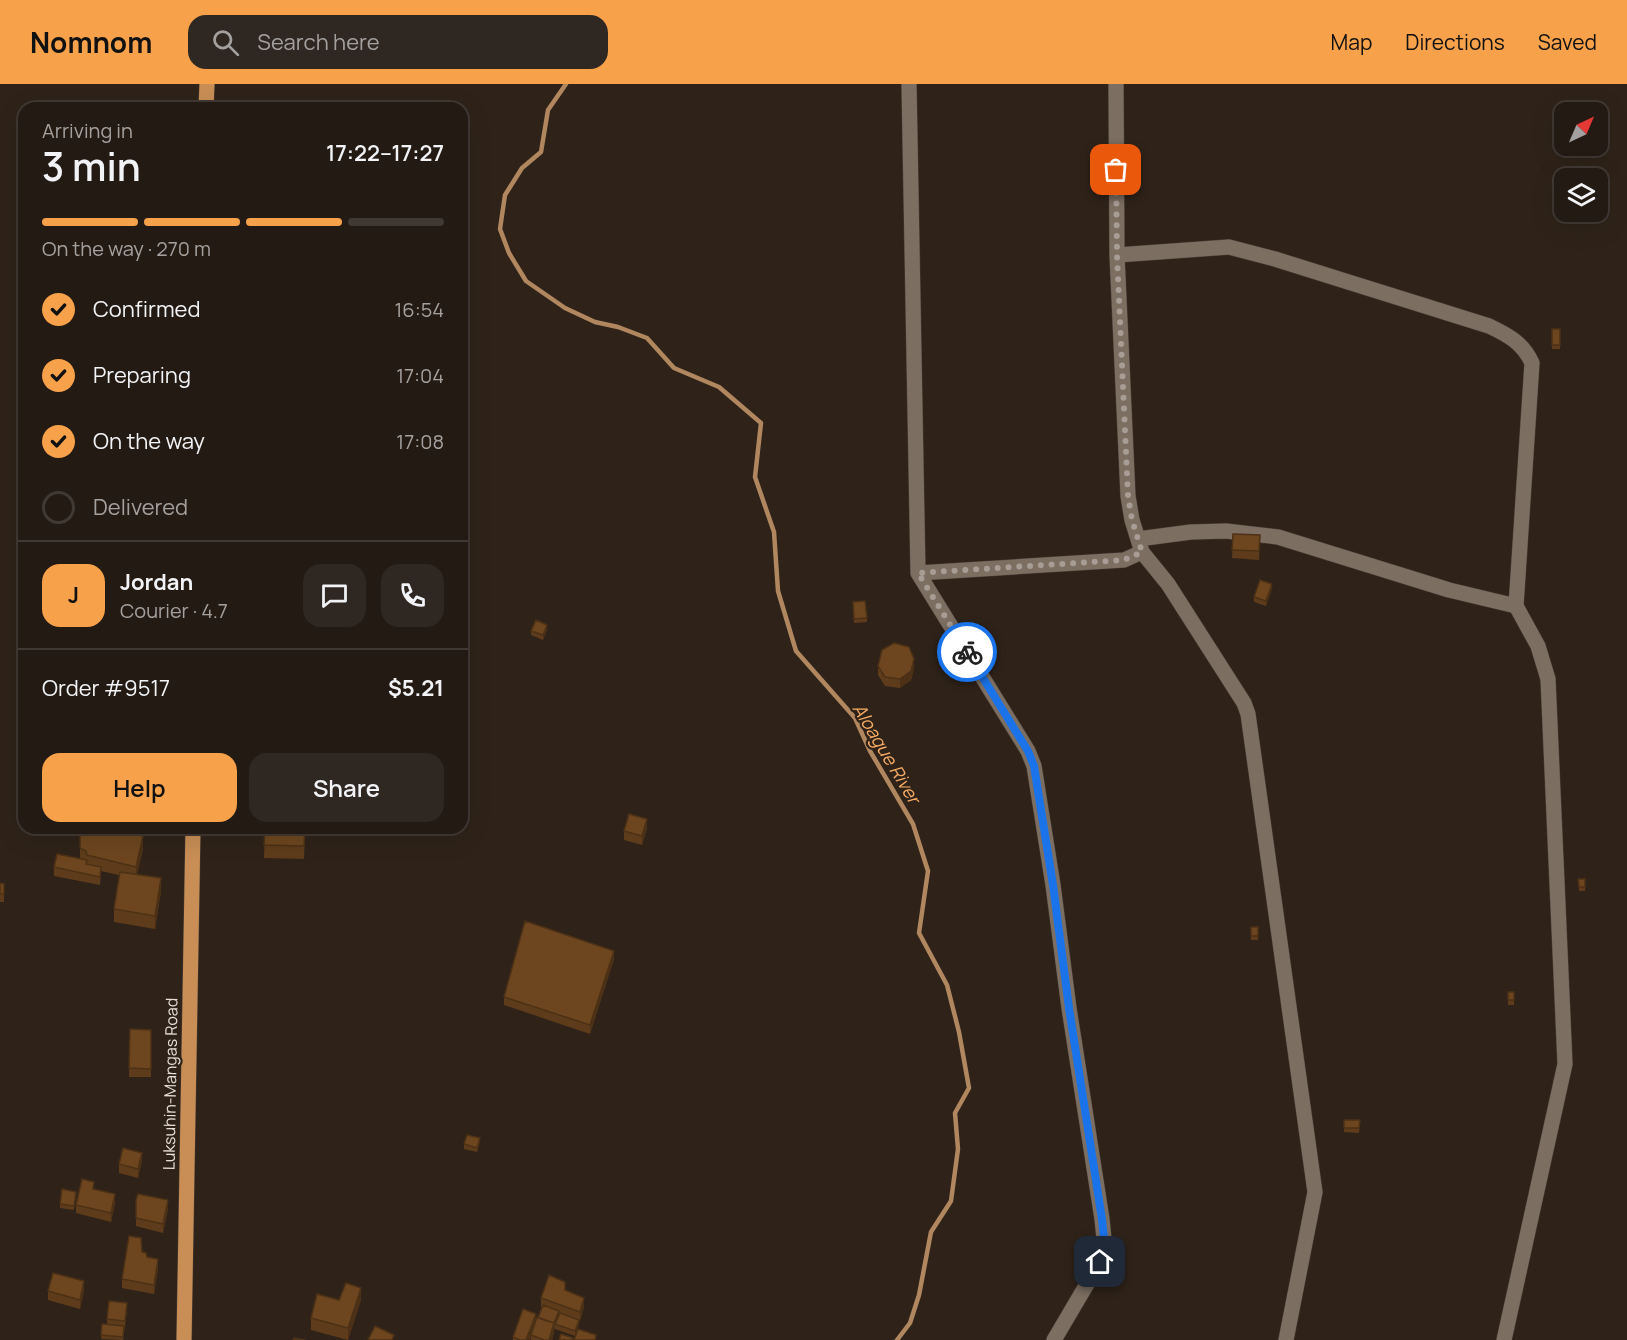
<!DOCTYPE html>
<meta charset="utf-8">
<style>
body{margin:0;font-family:Manrope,sans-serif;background:#2f2721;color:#f1f3f6;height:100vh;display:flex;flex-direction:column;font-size:22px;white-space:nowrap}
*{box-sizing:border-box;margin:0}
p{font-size:20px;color:#a3a1a0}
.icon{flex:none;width:33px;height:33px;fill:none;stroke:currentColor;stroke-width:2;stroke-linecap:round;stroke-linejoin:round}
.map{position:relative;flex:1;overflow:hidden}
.drawer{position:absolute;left:18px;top:18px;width:450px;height:732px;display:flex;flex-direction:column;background:#231a13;border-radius:18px;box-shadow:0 6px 24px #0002,0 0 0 2px #403833}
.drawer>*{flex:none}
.needle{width:39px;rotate:44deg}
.controls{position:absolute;left:1554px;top:18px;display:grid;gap:12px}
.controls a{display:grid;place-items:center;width:54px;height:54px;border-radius:12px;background:#231a13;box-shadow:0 6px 24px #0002,0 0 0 2px #403833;font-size:30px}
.pin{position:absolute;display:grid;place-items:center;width:51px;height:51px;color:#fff;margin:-26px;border-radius:12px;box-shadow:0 3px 9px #0006}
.courier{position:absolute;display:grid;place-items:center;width:60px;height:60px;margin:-30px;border:4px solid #1a73e8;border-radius:50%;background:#fff;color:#222;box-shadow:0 2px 8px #0007}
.summary em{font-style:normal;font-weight:600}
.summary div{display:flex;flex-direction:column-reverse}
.summary{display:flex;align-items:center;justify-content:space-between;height:102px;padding:0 24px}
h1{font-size:39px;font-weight:600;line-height:45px}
.bar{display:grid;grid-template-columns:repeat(4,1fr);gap:9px 6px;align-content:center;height:72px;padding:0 24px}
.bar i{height:8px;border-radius:4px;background:#403833}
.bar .current{background:#f7a14a}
.bar p{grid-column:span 4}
.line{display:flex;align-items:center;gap:15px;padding:0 24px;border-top:2px solid #403833}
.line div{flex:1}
.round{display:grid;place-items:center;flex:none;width:63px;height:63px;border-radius:18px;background:#2f2721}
ol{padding:0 24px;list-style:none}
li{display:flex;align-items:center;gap:18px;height:66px}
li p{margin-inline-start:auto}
li .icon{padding:6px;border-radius:50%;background:#f7a14a;color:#111;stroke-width:4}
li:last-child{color:#a3a1a0}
li i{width:33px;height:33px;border:3px solid #403833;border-radius:50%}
.button{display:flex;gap:12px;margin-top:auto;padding:12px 24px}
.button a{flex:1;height:69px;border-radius:18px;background:#f7a14a;color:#111;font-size:24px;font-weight:600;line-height:69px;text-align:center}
.button a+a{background:#2f2721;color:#f1f3f6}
header{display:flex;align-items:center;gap:36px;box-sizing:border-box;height:84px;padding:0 30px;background:#f7a14a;color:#111}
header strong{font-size:28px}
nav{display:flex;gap:33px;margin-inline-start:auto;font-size:21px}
.search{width:420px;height:54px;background:#2f2721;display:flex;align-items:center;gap:15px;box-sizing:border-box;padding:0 21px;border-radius:18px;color:#a3a1a0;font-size:22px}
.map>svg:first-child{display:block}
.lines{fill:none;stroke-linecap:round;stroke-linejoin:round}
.stream{stroke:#b0875e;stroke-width:4.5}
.minor-casing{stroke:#493f37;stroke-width:16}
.major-casing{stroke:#493f37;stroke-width:16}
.minor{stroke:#7d6e62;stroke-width:15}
.major{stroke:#c98e56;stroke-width:15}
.wall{fill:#5e3c1b}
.shaded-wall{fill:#4c3116}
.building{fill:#6d461f;stroke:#4c3116;stroke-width:1.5}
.done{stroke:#a79d95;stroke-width:6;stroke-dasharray:0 10.8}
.route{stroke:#1a73e8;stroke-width:8}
.labels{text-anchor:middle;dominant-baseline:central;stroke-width:4.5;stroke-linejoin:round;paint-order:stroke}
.street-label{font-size:16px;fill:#e7dfd8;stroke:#2f2319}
.water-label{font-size:18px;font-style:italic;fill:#f7ac65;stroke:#2f2319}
</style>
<header>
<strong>Nomnom</strong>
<div class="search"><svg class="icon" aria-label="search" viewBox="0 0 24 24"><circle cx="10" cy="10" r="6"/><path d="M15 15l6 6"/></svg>Search here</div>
<nav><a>Map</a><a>Directions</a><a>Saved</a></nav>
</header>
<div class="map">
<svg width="1627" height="1256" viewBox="0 0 1627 1256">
<rect width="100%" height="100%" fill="#2f2319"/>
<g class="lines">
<path class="stream" d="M 566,0 L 548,26 L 541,68 L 522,84 L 505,111 L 500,145 L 509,169 L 526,197 L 565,224 L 595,238 L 618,243 L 647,254 L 674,284 L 719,303 L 761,339 L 755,393 L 774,448 L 778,507 L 796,567 L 855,634 L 870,667 L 913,740 L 928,787 L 919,849 L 947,901 L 959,948 L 969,1004 L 955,1029 L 958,1065 L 951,1117 L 931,1148 L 919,1211 L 910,1239 L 897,1256"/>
<g class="minor-casing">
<path id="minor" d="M 909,0 L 918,489 L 1028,667 L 1034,682 L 1053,801 L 1069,924 L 1102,1135 L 1105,1165 L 1100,1178 L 1054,1256
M 1116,0 L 1117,171 L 1128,412 L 1132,436 L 1142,468 L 1168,500 L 1244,619 L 1248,630 L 1315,1108 L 1286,1256
M 1117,171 L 1229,163 L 1275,175 L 1489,242 C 1508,251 1523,259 1532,279 L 1516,522 L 1538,562 L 1548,595 L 1565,980 L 1504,1256
M 1138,455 L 1191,448 L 1226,447 L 1278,453 L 1449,506 L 1516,522
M 918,489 L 1124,476 L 1142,468"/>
</g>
<g class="major-casing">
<path id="major" d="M 206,24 L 207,0
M 184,1256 L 193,744"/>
</g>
<use href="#minor" class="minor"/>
<use href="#major" class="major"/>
</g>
<path class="wall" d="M 1552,245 L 1560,245 L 1560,265 L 1552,265 Z
M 1233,450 L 1260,451 L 1259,476 L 1232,474 Z
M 1272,504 L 1266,522 L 1254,518 L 1254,513 Z
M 853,523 L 867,534 L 867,538 L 854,539 Z
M 547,545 L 543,556 L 531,551 L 531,547 Z
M 878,582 L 914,584 L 911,596 L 900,604 L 885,602 L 878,591 Z
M 80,744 L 143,765 L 137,790 L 161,807 L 155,845 L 114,838 L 114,825 L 119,791 L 101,787 L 100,801 L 54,792 L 54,783 L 80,775 Z
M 160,744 L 177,744 L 176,752 L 160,751 Z
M 265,744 L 305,744 L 304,775 L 264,774 Z
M 647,744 L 642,761 L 624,756 L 624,747 Z
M 1578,795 L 1585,795 L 1585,807 L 1579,807 Z
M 0,799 L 4,800 L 4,818 L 0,818 Z
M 1251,843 L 1258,843 L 1258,856 L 1251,856 Z
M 614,875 L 590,950 L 504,921 L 504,913 Z
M 1508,908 L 1514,908 L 1514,921 L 1508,921 Z
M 130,945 L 151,946 L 151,993 L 129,993 Z
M 1344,1036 L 1360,1036 L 1359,1049 L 1344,1048 Z
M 480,1058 L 477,1068 L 464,1065 L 464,1060 Z
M 142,1077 L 138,1094 L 119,1089 L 119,1080 Z
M 94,1105 L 115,1119 L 111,1138 L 76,1129 L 76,1121 Z
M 76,1112 L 74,1126 L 60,1124 L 60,1120 Z
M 136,1116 L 168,1125 L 163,1149 L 136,1142 Z
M 142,1168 L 158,1184 L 154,1210 L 122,1204 L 122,1195 Z
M 84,1206 L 80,1225 L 48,1216 L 48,1207 Z
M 565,1206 L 584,1223 L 575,1252 L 555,1245 L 555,1240 L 554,1248 L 552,1256 L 531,1256 L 531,1253 L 529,1256 L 513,1256 L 513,1253 L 538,1234 L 542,1223 L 541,1223 L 541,1214 Z
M 339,1216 L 361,1216 L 348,1256 L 311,1246 L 311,1234 Z
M 127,1227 L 123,1256 L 101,1255 L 102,1240 L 107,1241 L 107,1235 Z"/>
<path class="shaded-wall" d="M 1272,500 L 1272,504 L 1266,522 L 1266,517 Z
M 547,541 L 547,545 L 543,556 L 543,551 Z
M 914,575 L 914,584 L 911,596 L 900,604 L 900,595 Z
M 647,735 L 647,744 L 642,761 L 642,752 Z
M 143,752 L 143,765 L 136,796 L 136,783 Z
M 161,794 L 161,807 L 155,845 L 155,832 Z
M 614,867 L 614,875 L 590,950 L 590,941 Z
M 142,1069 L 142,1077 L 138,1094 L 138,1085 Z
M 115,1110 L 115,1119 L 111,1138 L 111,1129 Z
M 168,1116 L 168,1125 L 163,1149 L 163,1140 Z
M 158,1175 L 158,1184 L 154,1210 L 154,1201 Z
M 84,1197 L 84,1206 L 80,1225 L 80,1216 Z
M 361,1204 L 361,1216 L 348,1256 L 348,1244 Z
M 584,1214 L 584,1223 L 580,1237 L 580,1228 Z
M 559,1227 L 559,1231 L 554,1243 L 554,1248 L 552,1256 L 549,1256 Z
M 536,1230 L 536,1239 L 530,1256 L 526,1256 Z
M 579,1236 L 579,1240 L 575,1252 L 575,1247 Z"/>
<path class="building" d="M 1552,245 L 1560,245 L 1560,261 L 1552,261 Z
M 1233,450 L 1260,451 L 1259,467 L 1232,466 Z
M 1260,496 L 1272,500 L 1266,517 L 1254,513 Z
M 865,517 L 867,534 L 854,535 L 853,518 Z
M 536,536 L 547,541 L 543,551 L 531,547 Z
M 894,559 L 909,563 L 914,575 L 911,587 L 900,595 L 885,593 L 878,582 L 882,566 Z
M 629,730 L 647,735 L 642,752 L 624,747 Z
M 80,744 L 95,744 L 143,752 L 136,783 L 87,771 L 86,767 L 80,764 Z
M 160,744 L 177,744 L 176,747 L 160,746 Z
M 265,744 L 305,744 L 304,762 L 264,761 Z
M 57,770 L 87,776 L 86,780 L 101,783 L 100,793 L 54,783 Z
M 120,788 L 161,794 L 155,832 L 114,825 Z
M 1578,795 L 1585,795 L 1585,803 L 1579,803 Z
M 0,799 L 4,800 L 4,810 L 0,810 Z
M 525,837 L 614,867 L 590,941 L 504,913 Z
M 1251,843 L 1258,843 L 1258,852 L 1251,852 Z
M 1508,908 L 1514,908 L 1514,916 L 1508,916 Z
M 130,945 L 151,946 L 151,985 L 129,984 Z
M 1344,1036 L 1360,1036 L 1359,1044 L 1344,1044 Z
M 467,1051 L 480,1054 L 477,1064 L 464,1060 Z
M 123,1064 L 142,1069 L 138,1085 L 119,1080 Z
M 82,1095 L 94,1098 L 93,1105 L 115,1110 L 111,1129 L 76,1121 Z
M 62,1105 L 76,1108 L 74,1122 L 60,1120 Z
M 138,1110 L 168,1116 L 163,1140 L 136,1134 L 136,1116 Z
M 129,1152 L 141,1154 L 142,1168 L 146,1169 L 147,1173 L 158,1175 L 154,1201 L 122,1195 Z
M 53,1189 L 84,1197 L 80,1216 L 48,1207 Z
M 549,1191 L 565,1198 L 565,1206 L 584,1214 L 580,1228 L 541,1214 Z
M 346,1199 L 361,1204 L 348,1244 L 311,1234 L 317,1210 L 339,1216 Z
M 109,1217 L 127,1219 L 125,1237 L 107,1235 Z
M 543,1221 L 559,1227 L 554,1239 L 538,1234 Z
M 523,1225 L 536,1230 L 526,1256 L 520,1256 L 513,1253 Z
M 560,1229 L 579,1236 L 575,1247 L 555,1240 Z
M 537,1233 L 554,1239 L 549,1256 L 544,1256 L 531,1251 Z
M 102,1240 L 124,1242 L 123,1253 L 101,1251 Z
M 375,1242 L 394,1251 L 392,1256 L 368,1256 Z
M 578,1245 L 596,1251 L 595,1256 L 574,1256 Z
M 561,1250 L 573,1254 L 572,1256 L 559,1256 Z
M 294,1254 L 305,1256 L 293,1256 Z"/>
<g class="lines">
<path class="done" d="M 967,568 L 918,489 L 1124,476 L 1142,468 L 1132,436 L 1128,412 L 1117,171 L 1116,86"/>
<path class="route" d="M 967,568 L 1028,667 L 1034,682 L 1053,801 L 1069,924 L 1102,1135 L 1105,1165 L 1100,1178"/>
</g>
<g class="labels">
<g class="street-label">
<text transform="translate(170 1000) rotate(-89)">Luksuhin-Mangas Road</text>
</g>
<g class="water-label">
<text transform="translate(887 669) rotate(59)">Aloague River</text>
</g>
</g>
</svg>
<div class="controls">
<a><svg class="needle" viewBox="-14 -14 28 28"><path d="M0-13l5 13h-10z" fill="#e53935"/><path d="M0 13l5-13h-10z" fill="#a3a1a0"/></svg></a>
<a><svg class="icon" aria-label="layers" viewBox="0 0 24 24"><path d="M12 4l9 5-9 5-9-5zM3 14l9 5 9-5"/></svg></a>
</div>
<div class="pin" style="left:1116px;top:86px;background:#ea580c"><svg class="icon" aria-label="bag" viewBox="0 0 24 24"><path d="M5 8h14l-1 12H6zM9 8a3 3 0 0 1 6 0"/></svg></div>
<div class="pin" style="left:1100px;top:1178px;background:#1f2937"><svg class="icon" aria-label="home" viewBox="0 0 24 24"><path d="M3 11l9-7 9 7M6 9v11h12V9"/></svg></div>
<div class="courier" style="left:967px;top:568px"><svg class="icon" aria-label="bike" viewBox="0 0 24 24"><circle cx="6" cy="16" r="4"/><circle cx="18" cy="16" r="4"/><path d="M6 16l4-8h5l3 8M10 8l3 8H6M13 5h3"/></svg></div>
<section class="drawer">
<div class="summary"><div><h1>3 min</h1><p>Arriving in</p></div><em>17:22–17:27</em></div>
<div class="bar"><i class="current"></i><i class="current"></i><i class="current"></i><i></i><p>On the way · 270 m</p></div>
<ol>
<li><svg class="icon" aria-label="check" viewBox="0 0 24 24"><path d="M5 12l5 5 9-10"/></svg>Confirmed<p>16:54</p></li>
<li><svg class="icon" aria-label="check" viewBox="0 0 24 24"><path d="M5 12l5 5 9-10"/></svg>Preparing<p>17:04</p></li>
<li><svg class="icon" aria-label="check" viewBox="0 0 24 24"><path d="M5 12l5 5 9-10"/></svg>On the way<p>17:08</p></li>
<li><i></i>Delivered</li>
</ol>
<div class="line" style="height:108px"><b class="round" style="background:#f7a14a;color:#111">J</b><div><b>Jordan</b><p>Courier · 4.7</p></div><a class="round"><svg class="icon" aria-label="chat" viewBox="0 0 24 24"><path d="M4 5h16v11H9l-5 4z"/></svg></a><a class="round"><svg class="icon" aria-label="phone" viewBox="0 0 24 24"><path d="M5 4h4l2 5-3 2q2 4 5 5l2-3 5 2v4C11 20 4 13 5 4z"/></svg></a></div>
<div class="line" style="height:78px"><div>Order #9517</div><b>$5.21</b></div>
<div class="button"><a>Help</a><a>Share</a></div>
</section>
</div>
